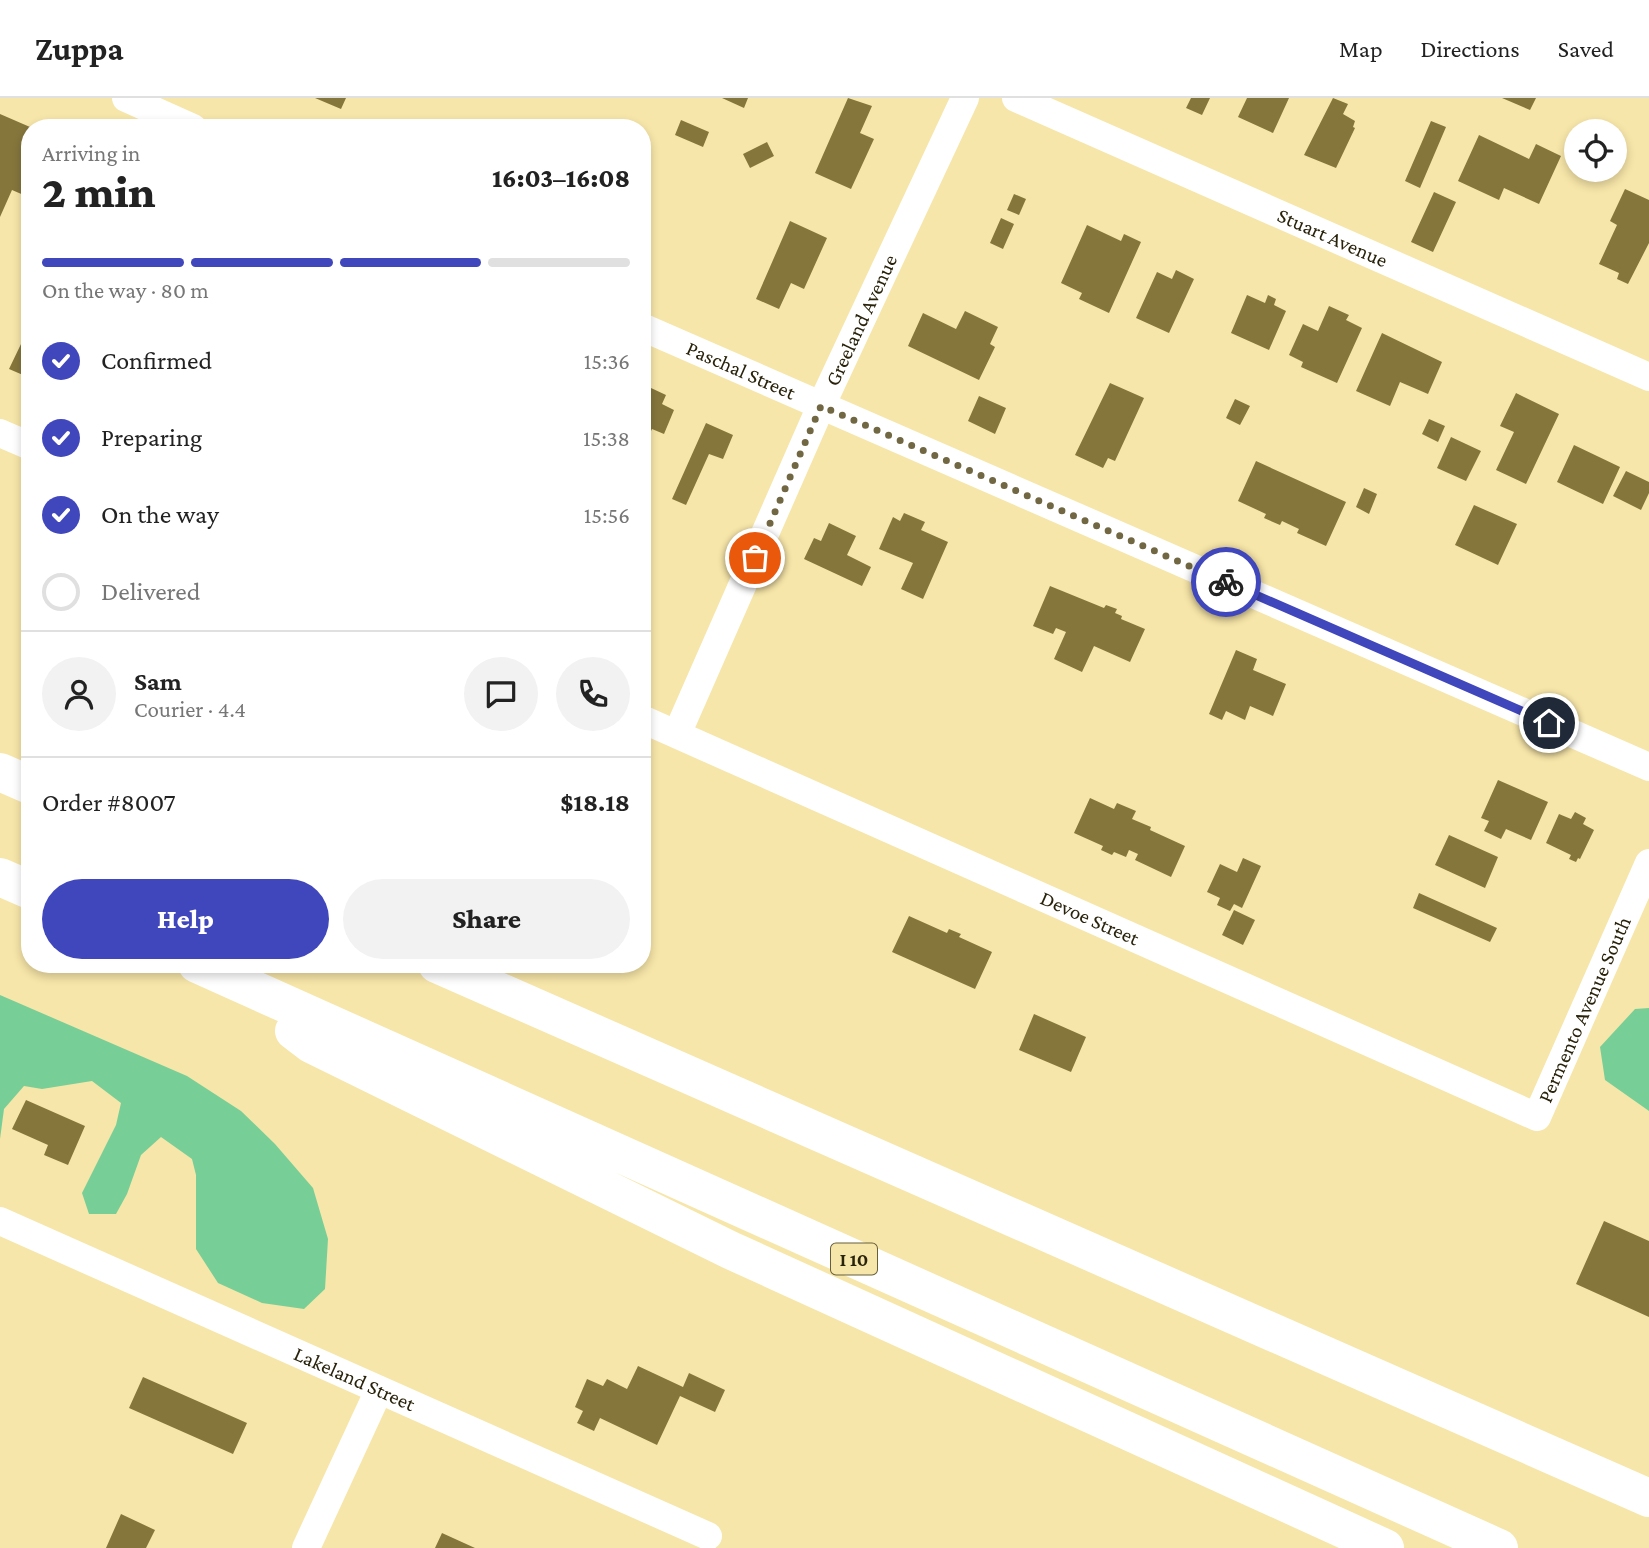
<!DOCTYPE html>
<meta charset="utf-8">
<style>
body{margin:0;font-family:"Crimson Pro",serif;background:#f2f2f2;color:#222;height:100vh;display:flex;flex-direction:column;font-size:26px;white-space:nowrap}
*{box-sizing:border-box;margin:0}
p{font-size:23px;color:#767676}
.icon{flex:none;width:38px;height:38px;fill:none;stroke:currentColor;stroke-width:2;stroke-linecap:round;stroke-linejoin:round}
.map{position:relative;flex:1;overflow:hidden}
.drawer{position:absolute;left:21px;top:21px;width:630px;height:854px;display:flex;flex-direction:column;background:#fff;border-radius:28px;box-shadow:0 4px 10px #0003}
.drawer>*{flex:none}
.tools{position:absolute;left:1564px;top:21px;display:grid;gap:14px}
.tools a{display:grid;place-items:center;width:63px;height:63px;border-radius:50%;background:#fff;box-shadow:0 4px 10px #0003;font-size:35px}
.pin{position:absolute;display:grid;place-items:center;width:60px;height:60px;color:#fff;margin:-30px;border:4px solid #fff;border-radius:50%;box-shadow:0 2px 7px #0007}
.courier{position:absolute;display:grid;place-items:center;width:70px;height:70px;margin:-35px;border:5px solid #4046bb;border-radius:50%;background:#fff;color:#222;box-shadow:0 2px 9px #0007}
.summary em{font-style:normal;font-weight:800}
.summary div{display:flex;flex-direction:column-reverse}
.summary{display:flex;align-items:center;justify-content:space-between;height:119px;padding:0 21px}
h1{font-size:46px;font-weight:800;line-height:52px}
.bar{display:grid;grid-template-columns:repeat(4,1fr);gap:10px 7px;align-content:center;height:84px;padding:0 21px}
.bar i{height:9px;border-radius:5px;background:#e0e0e0}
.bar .active{background:#4046bb}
.bar p{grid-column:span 4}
.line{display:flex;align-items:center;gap:18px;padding:0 21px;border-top:2px solid #e0e0e0}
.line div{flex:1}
.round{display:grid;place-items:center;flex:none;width:74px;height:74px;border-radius:37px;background:#f2f2f2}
ol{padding:0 21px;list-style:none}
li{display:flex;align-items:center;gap:21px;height:77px}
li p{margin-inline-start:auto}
li .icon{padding:7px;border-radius:50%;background:#4046bb;color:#fff;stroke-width:4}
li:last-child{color:#767676}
li i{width:38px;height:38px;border:4px solid #e0e0e0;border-radius:50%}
.button{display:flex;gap:14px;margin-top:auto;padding:14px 21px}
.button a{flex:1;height:80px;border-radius:42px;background:#4046bb;color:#fff;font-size:28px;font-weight:800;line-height:80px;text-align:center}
.button a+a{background:#f2f2f2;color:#222}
header{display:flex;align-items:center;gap:42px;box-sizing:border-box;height:98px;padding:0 35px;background:#fff;border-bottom:2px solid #e0e0e0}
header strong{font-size:33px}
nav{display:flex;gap:38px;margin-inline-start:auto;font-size:24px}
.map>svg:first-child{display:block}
.green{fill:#77cf97}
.building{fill:#85763c}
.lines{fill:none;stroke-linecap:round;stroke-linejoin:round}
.minor{stroke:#fff;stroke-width:28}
.motorway{stroke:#fff;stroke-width:38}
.done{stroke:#716742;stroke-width:7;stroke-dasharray:0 12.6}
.route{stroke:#4046bb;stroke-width:9}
.labels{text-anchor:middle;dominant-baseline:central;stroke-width:5;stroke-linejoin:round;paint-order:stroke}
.shield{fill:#f7e6a9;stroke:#675e3a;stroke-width:2}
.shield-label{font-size:19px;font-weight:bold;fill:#29230b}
.street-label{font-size:21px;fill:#29230b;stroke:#f7e6a9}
</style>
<header>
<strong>Zuppa</strong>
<nav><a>Map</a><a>Directions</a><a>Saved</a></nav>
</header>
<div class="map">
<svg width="1649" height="1450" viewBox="0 0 1649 1450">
<rect width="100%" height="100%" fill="#f7e6a9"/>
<path class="green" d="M 0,897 L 187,978 L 241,1013 L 275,1046 L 313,1090 L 328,1141 L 325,1191 L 304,1211 L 262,1205 L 218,1185 L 196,1151 L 196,1077 L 192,1061 L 161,1039 L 141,1057 L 127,1096 L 116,1116 L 89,1116 L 82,1095 L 116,1027 L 121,1005 L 92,983 L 42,991 L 24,988 L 4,1011 L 0,1041 Z
M 1649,910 L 1649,1013 L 1605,982 L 1600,949 L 1635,911 Z"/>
<path class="building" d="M 315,0 L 346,0 L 341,11 Z
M 722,0 L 748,0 L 744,10 Z
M 848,0 L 872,8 L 860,35 L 874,41 L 851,91 L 815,75 Z
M 1191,0 L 1210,0 L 1202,17 L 1186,10 Z
M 1247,0 L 1289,0 L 1273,35 L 1238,19 Z
M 1333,0 L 1348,6 L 1343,16 L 1355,23 L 1353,29 L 1355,30 L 1336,70 L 1304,57 Z
M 1502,0 L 1536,0 L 1530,12 Z
M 0,16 L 30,29 L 30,55 L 24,68 L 30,71 L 30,90 L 26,98 L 12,92 L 0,119 Z
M 681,22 L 709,34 L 703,49 L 675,37 Z
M 1431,23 L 1446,29 L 1420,90 L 1405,83 Z
M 1479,37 L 1529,61 L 1536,46 L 1561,58 L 1539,106 L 1504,90 L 1499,102 L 1458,83 Z
M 767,44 L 774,58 L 750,70 L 743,56 Z
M 1625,91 L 1649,102 L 1649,145 L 1628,186 L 1617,181 L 1619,175 L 1599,166 L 1617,127 L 1610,123 Z
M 1434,94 L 1456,104 L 1433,154 L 1411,144 Z
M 1014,96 L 1026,101 L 1019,117 L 1007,112 Z
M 1001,120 L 1014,126 L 1003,151 L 990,145 Z
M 790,123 L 827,140 L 804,191 L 791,185 L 779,211 L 756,201 Z
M 1087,127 L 1121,143 L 1124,136 L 1141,144 L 1109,215 L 1079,201 L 1082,195 L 1061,185 Z
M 1176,172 L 1194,181 L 1169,235 L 1136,220 L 1157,174 L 1172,181 Z
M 1247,197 L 1265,205 L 1268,197 L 1276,201 L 1274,207 L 1286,213 L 1269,252 L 1231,235 Z
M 1329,208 L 1349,217 L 1346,222 L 1362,230 L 1337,285 L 1301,269 L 1303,264 L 1289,257 L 1303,226 L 1318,233 Z
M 965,213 L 998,229 L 990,246 L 995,249 L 979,282 L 908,248 L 923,215 L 956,231 Z
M 1382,235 L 1442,264 L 1428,296 L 1400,284 L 1390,308 L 1356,293 Z
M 21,246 L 30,250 L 30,280 L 9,271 Z
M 1110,285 L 1144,300 L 1115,363 L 1108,360 L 1103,370 L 1075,357 Z
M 651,290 L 666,297 L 662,306 L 674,312 L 664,336 L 652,331 L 642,352 L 642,310 Z
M 1516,295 L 1559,316 L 1526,386 L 1496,372 L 1514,334 L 1500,328 Z
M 979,298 L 1006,310 L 995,336 L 968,323 Z
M 1235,301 L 1250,308 L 1240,327 L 1226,320 Z
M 1429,321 L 1445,328 L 1438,344 L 1422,336 Z
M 706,325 L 733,337 L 723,361 L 709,356 L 686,407 L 672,401 Z
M 1451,339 L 1481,353 L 1466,383 L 1437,370 Z
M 1574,347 L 1620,369 L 1603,406 L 1557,384 Z
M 1256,363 L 1346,404 L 1326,448 L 1297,435 L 1299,431 L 1282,423 L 1280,427 L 1264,420 L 1266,416 L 1238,403 Z
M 1626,373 L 1649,384 L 1649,395 L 1641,412 L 1613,398 Z
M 1364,390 L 1377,396 L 1369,416 L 1356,409 Z
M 1474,407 L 1517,426 L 1498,467 L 1455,447 Z
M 904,415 L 925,424 L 921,432 L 948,444 L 923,501 L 901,491 L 913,465 L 879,451 L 893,419 L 900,423 Z
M 829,425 L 856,438 L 847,457 L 871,469 L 862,488 L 804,461 L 814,440 L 821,443 Z
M 1050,488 L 1104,510 L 1106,507 L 1117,511 L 1115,515 L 1122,518 L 1121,521 L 1145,531 L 1130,564 L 1094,548 L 1082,574 L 1054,561 L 1066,534 L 1056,530 L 1053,536 L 1033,528 Z
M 1236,552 L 1257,561 L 1253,572 L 1286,586 L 1273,618 L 1250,608 L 1245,622 L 1226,613 L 1222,622 L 1209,616 Z
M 1498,682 L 1548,704 L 1531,742 L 1506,731 L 1501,741 L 1484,733 L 1489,723 L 1481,720 Z
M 1090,700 L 1114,711 L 1117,705 L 1136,713 L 1132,721 L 1151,729 L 1150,732 L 1185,748 L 1171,779 L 1135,762 L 1138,756 L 1129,752 L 1126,759 L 1114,754 L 1112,757 L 1101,752 L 1103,748 L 1074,735 Z
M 1575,714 L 1586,720 L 1583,726 L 1594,732 L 1580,761 L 1578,760 L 1576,764 L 1569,761 L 1571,757 L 1546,745 L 1559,716 L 1571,721 Z
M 1449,737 L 1498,759 L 1485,790 L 1435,767 Z
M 1243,760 L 1261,768 L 1242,810 L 1234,806 L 1230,813 L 1217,807 L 1220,800 L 1207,794 L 1220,766 L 1237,774 Z
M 1419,795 L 1497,830 L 1490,844 L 1413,810 Z
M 1234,812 L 1255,822 L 1243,847 L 1222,837 Z
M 909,818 L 947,835 L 949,831 L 961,836 L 959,839 L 992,854 L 975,891 L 892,854 Z
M 1034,916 L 1086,939 L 1071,974 L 1019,952 Z
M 26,1002 L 85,1028 L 68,1067 L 44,1057 L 48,1047 L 12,1031 Z
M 1604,1123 L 1649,1143 L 1649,1219 L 1576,1186 Z
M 638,1268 L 683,1289 L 689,1275 L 725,1292 L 715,1314 L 680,1298 L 657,1347 L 600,1320 L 594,1333 L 577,1325 L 583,1313 L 575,1309 L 587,1281 L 603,1288 L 607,1281 L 627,1291 Z
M 143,1279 L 247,1325 L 233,1356 L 129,1310 Z
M 121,1416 L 155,1432 L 146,1450 L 106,1450 Z
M 442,1435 L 475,1450 L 435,1450 Z"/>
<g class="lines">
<g class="minor">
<path d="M 126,0 L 193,30"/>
<path id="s1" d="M 1016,0 L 1649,279"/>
<path id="s2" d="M 642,229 L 1649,669"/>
<path d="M 0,335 L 30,348"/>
<path id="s3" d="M 642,621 L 1537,1019 L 1649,765"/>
<path id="s4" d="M 677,636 L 821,308 L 965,0"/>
<path id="s5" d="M 0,1123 L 708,1438"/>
<path d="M 306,1450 L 379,1292"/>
</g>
<path class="motorway" d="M 0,674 L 30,687
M 0,779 L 30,792
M 197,866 L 1499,1450
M 437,866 L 1649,1400
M 294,933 L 311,946 L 730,1152 L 1385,1450"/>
</g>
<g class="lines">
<path class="done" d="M 755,460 L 821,308 L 1226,484"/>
<path class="route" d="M 1226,484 L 1549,625"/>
</g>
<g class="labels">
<rect class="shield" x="831" y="1145.5" width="46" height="31" rx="5"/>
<g class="shield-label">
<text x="854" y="1161">I 10</text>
</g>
<g class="street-label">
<text stroke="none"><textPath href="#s1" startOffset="346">Stuart Avenue</textPath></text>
<text stroke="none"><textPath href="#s4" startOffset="453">Greeland Avenue</textPath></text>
<text stroke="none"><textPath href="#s2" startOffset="108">Paschal Street</textPath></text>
<text stroke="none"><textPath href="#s3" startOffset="490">Devoe Street</textPath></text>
<text stroke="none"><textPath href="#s3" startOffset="1097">Permento Avenue South</textPath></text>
<text stroke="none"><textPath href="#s5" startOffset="388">Lakeland Street</textPath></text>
</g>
</g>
</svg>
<div class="tools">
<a><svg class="icon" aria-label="locate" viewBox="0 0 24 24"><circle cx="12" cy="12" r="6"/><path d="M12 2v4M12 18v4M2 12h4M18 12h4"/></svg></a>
</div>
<div class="pin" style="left:755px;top:460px;background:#ea580c"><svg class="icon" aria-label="bag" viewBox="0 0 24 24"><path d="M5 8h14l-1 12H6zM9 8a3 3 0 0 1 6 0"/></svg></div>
<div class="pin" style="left:1549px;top:625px;background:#1f2937"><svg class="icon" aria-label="home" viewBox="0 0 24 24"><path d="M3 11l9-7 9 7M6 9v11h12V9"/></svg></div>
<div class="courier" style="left:1226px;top:484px"><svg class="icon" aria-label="bike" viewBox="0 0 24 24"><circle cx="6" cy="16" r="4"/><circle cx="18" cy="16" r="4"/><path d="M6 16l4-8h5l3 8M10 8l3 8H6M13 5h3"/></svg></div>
<section class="drawer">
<div class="summary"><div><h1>2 min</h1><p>Arriving in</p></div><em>16:03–16:08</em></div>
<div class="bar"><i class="active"></i><i class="active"></i><i class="active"></i><i></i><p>On the way · 80 m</p></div>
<ol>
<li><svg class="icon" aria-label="check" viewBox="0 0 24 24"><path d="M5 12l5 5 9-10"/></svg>Confirmed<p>15:36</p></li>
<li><svg class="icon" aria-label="check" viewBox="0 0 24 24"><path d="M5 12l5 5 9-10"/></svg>Preparing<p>15:38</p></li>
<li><svg class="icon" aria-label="check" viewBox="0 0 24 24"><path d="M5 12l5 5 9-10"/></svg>On the way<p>15:56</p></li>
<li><i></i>Delivered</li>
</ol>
<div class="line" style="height:126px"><a class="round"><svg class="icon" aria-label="person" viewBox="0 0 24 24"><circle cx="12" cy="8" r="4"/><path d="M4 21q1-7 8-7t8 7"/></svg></a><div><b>Sam</b><p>Courier · 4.4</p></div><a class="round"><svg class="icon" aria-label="chat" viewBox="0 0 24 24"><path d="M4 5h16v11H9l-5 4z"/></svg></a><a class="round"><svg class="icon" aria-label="phone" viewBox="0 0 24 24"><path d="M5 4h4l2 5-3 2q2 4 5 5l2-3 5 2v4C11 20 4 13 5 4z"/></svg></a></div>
<div class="line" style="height:91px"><div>Order #8007</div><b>$18.18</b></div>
<div class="button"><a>Help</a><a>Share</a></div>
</section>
</div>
